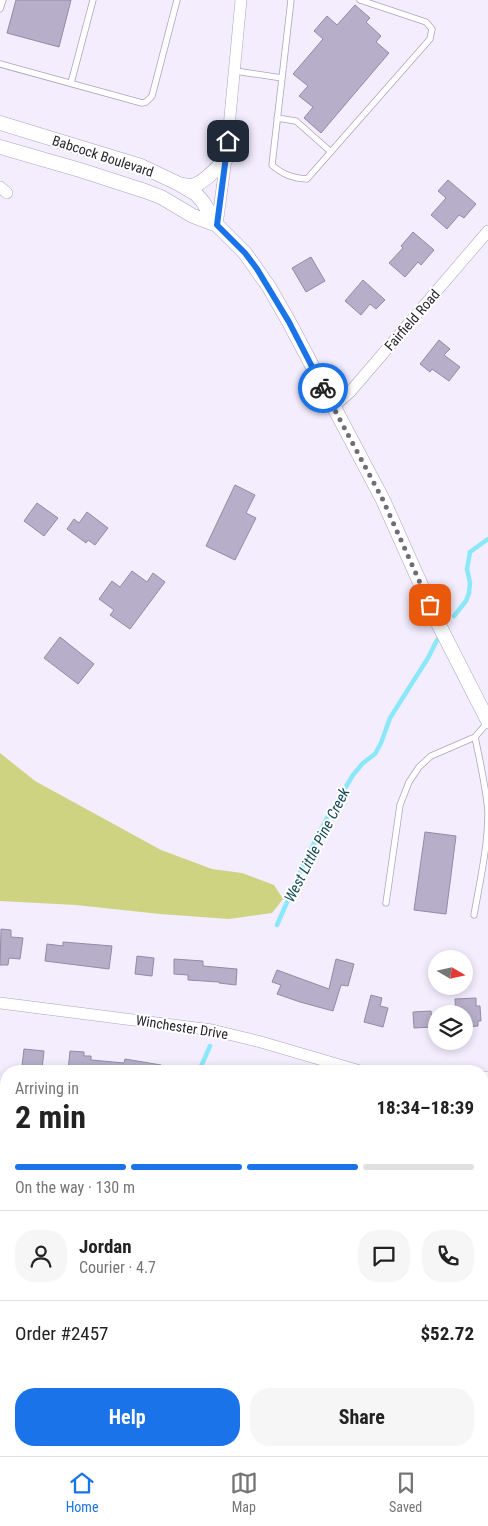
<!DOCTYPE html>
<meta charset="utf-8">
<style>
body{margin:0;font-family:"Roboto Condensed",sans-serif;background:#f6f6f6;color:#222;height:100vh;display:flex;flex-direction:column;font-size:19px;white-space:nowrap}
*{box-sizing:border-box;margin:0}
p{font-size:16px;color:#767676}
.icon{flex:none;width:28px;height:28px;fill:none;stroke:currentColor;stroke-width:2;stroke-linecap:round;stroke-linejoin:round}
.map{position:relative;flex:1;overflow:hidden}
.details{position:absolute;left:0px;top:1065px;width:489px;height:391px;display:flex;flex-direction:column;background:#fff;border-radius:20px 20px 0 0;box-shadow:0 2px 8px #0003}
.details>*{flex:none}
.needle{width:32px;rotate:99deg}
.fabs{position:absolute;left:428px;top:950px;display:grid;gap:10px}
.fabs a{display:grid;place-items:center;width:45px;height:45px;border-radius:50%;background:#fff;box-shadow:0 2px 8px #0003;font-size:25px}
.pin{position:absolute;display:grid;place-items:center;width:42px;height:42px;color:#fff;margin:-21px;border-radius:10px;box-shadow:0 2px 8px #0006}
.courier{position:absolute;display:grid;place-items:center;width:50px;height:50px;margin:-25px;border:4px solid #1a73e8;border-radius:50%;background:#fff;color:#222;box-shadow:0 1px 6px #0007}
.headline em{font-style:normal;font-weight:700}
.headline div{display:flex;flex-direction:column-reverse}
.headline{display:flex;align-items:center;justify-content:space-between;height:85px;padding:0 15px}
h1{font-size:32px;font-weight:700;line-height:38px}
.bar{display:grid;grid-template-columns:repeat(4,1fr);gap:8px 5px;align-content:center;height:60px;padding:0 15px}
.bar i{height:6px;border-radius:4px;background:#e0e0e0}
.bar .active{background:#1a73e8}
.bar p{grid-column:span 4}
.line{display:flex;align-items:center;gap:12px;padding:0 15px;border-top:1px solid #e0e0e0}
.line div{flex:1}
.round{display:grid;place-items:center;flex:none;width:52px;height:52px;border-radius:20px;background:#f6f6f6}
.button{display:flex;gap:10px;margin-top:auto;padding:10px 15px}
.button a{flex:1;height:58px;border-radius:20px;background:#1a73e8;color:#fff;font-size:20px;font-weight:700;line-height:58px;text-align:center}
.button a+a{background:#f6f6f6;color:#222}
.tab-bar{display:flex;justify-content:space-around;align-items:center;height:70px;border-top:1px solid #e0e0e0;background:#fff;font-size:14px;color:#767676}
.tab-bar a{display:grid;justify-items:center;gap:2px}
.tab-bar .active{color:#1a73e8}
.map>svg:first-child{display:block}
.green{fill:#cdd381}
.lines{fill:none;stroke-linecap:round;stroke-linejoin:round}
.stream{stroke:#8ae8f9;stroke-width:4.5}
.building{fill:#b7aeca;stroke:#938aa5}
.service-casing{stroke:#aca3be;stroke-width:7}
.minor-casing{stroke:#aca3be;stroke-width:12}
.tertiary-casing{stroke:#aca3be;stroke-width:15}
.service{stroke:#fff;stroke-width:5.5}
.minor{stroke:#fff;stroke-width:11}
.tertiary{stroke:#fff;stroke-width:14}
.done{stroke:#706c79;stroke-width:5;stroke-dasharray:0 9}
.route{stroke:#1a73e8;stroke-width:6}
.labels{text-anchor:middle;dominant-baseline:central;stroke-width:4;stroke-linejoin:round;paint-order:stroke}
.street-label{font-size:14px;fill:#2a2732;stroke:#fff}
.water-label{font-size:15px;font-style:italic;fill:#134b54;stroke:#fff}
</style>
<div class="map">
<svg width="488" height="1456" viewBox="0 0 488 1456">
<rect width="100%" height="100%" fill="#f3edfe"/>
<path class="green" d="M 0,753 L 35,781 L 161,850 L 212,869 L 242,873 L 274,885 L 283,899 L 272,913 L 229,919 L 160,914 L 76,905 L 0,901 Z"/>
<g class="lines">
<path class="stream" d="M 454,616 L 466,601 L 469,593 L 470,583 L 467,569 L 470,552 L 488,539
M 277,925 L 306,859 L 327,818 L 353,775 L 363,763 L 375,754 L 381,743 L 390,718 L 428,658 L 437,640
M 199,1071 L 210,1046
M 482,1220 L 488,1216
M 0,1391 L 6,1386
M 0,1414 L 6,1420
M 40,1450 L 47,1456"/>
</g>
<path class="building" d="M 16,0 L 71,0 L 59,47 L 7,33 Z
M 355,5 L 370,18 L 366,22 L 381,36 L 376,42 L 389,53 L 321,133 L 304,118 L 313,107 L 299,96 L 308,86 L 293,74 L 323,39 L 314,31 L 327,16 L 337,25 Z
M 448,180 L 476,204 L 464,218 L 459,215 L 447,229 L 431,215 L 446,198 L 438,191 Z
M 413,232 L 434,250 L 421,265 L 418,262 L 405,277 L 389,263 L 403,248 L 401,246 Z
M 311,257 L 325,281 L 306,292 L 292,268 Z
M 363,280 L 385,300 L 376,309 L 370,304 L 361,315 L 345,301 Z
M 439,340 L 450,349 L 444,355 L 460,367 L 449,381 L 432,369 L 430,372 L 420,364 Z
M 235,485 L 255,495 L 246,513 L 256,518 L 235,560 L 206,546 Z
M 37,503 L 58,518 L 44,536 L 24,521 Z
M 87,512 L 108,528 L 95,545 L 88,540 L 86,543 L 67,529 L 74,519 L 79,523 Z
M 132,571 L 147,582 L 153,573 L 165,582 L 130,629 L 110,615 L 114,610 L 99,599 L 112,581 L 120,587 Z
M 60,637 L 94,664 L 78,684 L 44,658 Z
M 425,832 L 456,836 L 446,914 L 414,910 Z
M 1,929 L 11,930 L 11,937 L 23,938 L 20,959 L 9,958 L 8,965 L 0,965 Z
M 63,942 L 112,946 L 109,969 L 45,961 L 47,944 L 63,946 Z
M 137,956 L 154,958 L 152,976 L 135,974 Z
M 174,959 L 203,961 L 203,966 L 237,969 L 236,985 L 219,983 L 219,982 L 188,980 L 188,975 L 174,974 Z
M 336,959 L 354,964 L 348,986 L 341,985 L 333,1011 L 300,1002 L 277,994 L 281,985 L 272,982 L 277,970 L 329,989 Z
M 371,995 L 382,998 L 380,1006 L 388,1008 L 383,1027 L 364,1022 Z
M 476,998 L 476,1006 L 480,1006 L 481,1021 L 478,1021 L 478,1026 L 464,1027 L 464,1014 L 456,1014 L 455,999 Z
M 431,1011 L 433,1027 L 414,1028 L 413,1012 Z
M 24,1049 L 44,1051 L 42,1069 L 22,1066 Z
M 70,1051 L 84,1052 L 84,1056 L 91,1056 L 91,1060 L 124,1063 L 125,1059 L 161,1065 L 160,1071 L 68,1071 Z"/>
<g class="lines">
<g class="service-casing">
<path id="service" d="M 291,0 L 272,165 C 283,175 293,178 307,179 L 430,39 L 432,29 L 426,22 L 360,0
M 0,9 L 3,0
M 0,64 L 142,103 L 146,102 L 152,96 L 177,0
M 235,71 L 282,78
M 71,83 L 93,0
M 277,118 L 296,121 L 331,152
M 386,903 L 400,805 L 409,782 L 419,767 L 431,756 L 475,737
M 474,915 C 480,881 488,846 488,812 C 486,787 480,762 475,737 L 488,722"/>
</g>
<g class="minor-casing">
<path id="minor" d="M 0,187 L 7,193
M 217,225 L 226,159 L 241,0
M 333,407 L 350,392 L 488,231
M 0,1003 L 212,1030 L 261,1042 L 360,1071
M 482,1077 L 488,1077
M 0,1251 L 6,1252
M 355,1450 L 364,1456"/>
</g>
<g class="tertiary-casing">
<path id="tertiary" d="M 0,123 L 141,166 L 179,184 L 196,194 L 203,202 L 217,225 L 245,253 L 269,287 L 289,322 L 383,500 L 438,623 L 488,721
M 0,147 L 80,170 L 145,191 L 161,197 L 193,216 L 217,225
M 179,184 C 183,185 187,186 191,186 C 202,185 218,167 226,159"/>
</g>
<use href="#service" class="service"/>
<use href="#minor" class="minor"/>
<use href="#tertiary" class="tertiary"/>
</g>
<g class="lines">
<path class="done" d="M 323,388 L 383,500 L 430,605"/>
<path class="route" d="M 228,141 L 217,225 L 245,253 L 257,269 L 289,322 L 323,388"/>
</g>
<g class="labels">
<g class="street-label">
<text transform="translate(103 156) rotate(18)">Babcock Boulevard</text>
<text transform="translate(412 320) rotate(-49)">Fairfield Road</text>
<text transform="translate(182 1027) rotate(9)">Winchester Drive</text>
</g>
<g class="water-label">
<text transform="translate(317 845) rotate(-63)">West Little Pine Creek</text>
</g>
</g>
</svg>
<div class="fabs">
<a><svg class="needle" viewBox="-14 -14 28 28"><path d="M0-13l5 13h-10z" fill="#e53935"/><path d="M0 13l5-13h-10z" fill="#767676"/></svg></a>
<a><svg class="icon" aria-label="layers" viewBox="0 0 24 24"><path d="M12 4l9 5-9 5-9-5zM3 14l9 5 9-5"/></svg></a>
</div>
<div class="pin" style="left:430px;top:605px;background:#ea580c"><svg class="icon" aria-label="bag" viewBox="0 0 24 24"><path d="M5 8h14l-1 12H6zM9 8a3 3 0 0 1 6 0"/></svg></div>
<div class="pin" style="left:228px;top:141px;background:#1f2937"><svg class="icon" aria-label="home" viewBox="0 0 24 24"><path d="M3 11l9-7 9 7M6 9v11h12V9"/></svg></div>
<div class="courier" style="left:323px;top:388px"><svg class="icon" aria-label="bike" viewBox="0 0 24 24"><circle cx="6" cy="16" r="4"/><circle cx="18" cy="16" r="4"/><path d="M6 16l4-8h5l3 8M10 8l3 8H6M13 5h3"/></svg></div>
<section class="details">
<div class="headline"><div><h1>2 min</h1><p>Arriving in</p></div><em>18:34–18:39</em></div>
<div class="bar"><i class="active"></i><i class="active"></i><i class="active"></i><i></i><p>On the way · 130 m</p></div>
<div class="line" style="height:90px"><a class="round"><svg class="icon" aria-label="person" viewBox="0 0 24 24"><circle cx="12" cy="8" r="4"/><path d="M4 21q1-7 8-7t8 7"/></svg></a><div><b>Jordan</b><p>Courier · 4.7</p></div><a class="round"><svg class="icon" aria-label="chat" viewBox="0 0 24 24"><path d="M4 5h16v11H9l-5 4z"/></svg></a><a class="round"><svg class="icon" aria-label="phone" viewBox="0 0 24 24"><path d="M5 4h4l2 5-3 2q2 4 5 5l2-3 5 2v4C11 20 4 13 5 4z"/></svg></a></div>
<div class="line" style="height:65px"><div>Order #2457</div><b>$52.72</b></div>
<div class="button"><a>Help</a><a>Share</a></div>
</section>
</div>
<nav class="tab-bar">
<a class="active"><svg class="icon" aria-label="home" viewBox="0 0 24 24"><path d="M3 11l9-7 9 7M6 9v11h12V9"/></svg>Home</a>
<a><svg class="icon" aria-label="map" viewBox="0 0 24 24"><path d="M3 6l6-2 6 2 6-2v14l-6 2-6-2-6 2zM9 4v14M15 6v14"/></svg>Map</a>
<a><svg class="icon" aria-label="saved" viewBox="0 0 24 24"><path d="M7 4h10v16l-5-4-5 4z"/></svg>Saved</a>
</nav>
